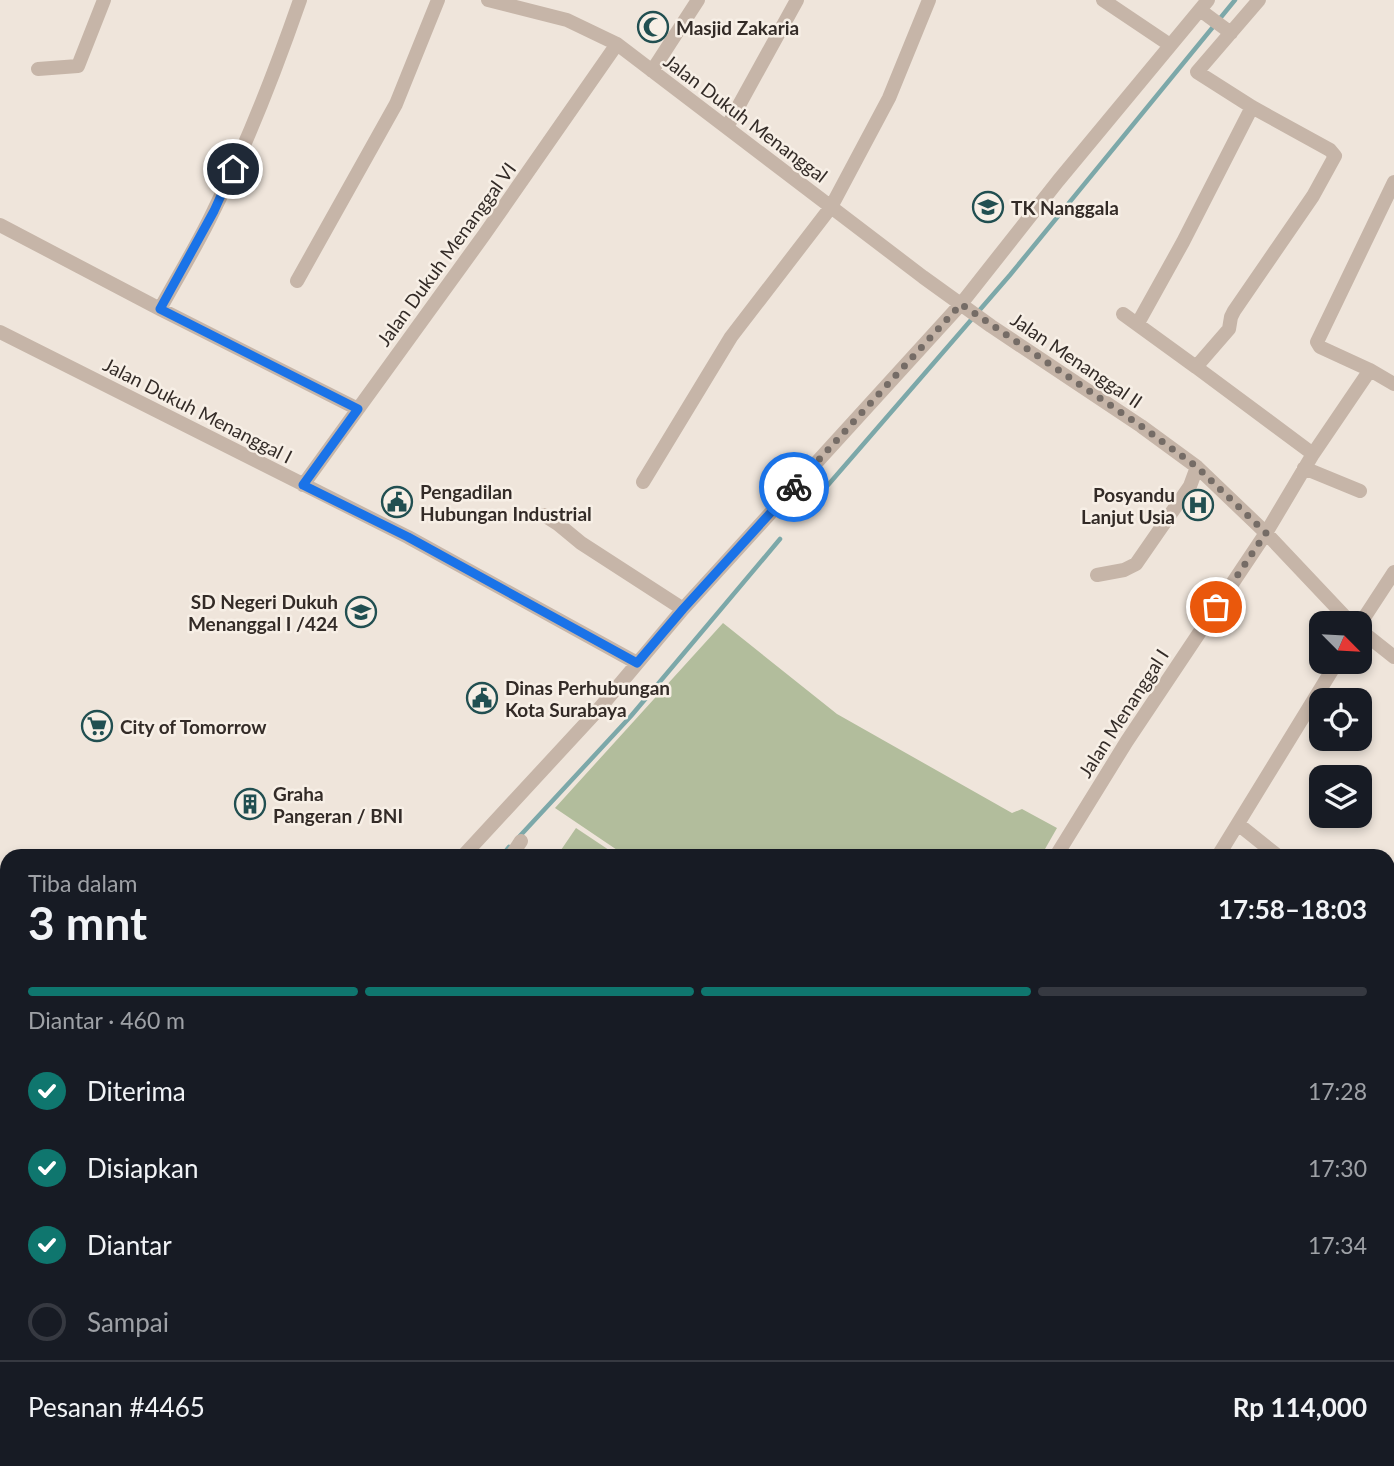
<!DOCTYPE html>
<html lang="id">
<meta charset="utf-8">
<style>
body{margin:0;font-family:Lato,sans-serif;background:#242831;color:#f1f3f6;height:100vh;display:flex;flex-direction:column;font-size:26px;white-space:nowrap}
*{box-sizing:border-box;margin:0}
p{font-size:23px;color:#9ea1a6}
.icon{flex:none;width:38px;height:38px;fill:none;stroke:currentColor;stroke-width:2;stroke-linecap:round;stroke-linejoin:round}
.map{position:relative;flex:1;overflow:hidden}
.sheet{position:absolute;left:0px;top:849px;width:1395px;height:618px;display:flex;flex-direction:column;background:#171b24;border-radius:21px 21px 0 0;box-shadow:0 4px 10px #0003}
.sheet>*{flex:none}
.needle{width:46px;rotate:114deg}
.buttons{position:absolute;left:1309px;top:611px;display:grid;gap:14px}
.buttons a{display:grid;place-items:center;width:63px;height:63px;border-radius:14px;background:#171b24;box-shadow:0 4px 10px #0003;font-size:35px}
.pin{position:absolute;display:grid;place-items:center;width:60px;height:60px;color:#fff;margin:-30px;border:4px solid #fff;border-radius:50%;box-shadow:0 2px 7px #0007}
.courier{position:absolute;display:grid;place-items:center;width:70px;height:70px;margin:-35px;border:5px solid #1a73e8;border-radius:50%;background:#fff;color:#222;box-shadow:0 2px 9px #0007}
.overview em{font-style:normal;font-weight:700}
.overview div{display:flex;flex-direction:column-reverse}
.overview{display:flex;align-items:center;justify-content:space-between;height:119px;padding:0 28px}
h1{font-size:46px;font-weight:700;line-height:52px}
.bar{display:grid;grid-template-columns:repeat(4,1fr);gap:10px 7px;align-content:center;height:84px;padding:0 28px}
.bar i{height:9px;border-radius:5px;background:#363941}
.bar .on{background:#0f766e}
.bar p{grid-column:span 4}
.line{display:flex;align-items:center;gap:18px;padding:0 28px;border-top:2px solid #363941}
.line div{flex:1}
ol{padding:0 28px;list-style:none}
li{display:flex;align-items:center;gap:21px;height:77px}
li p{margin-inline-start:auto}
li .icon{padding:7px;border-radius:50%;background:#0f766e;color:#fff;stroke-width:4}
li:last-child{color:#9ea1a6}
li i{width:38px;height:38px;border:4px solid #363941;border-radius:50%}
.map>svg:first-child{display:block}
.green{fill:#b2bd9c}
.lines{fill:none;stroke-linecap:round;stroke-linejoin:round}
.stream{stroke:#7ca8a9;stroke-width:4.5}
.minor{stroke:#c6b5a8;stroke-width:14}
.tertiary{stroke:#c6b5a8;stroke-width:18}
.secondary{stroke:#998579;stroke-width:18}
.trunk{stroke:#64544c;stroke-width:19}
.rail-casing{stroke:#332b27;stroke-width:7}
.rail{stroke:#f7efe6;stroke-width:4.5;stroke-dasharray:13;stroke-linecap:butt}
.done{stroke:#756c66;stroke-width:7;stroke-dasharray:0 12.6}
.route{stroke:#1a73e8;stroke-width:9}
.labels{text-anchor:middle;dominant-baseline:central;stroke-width:5;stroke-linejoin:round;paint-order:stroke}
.poi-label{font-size:19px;font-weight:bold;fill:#332b27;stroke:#f7efe6;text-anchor:start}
.street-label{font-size:19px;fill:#332b27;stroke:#f7efe6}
</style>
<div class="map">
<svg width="1394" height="1466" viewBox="0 0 1394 1466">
<rect width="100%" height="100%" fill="#efe5db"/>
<path class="green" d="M 723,623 L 837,714 L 1012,813 L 1022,809 L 1057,828 L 1041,856 L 626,856 L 555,808 Z
M 576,828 L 618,856 L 570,856 L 561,850 Z"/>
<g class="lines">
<path class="stream" d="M 828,485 L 1010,275 L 1235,0
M 518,838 L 631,716 L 780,539
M 502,856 L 509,847"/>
<path class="minor" d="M 488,0 L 567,20 L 617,44 L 923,277 L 991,326 L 1141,426 L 1197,467 L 1266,533 L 1351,623
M 1103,0 L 1170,45
M 1259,0 L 1197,72 L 1252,107 L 1330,150 L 1335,156 L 1313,196 L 1234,311 L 1231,317 L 1229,329 L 1196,367 L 1313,454
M 1200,10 L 1231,33
M 38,69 L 78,66 L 104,0
M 652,71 L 698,0
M 727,127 L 797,0
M 1394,182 L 1317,342 L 1320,347 L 1370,370 L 1394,384
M 0,225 L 160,309 L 358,409
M 297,281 L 396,104 L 438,0
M 160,309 C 178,276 198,244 214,210 C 248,142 275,72 300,0
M 1123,314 L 1196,367
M 1138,323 L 1183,242 L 1252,107
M 0,332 L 408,537 L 637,663
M 1304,468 L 1360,491
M 643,482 L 731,337 L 831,207 L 889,98 L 929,0
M 303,485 L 484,235 L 617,44
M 544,515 L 558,524 L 581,543 L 683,609
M 1097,575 L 1124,570 L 1136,564 L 1190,486 L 1197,467
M 1360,624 L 1394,572
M 1360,630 L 1394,657
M 1238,824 L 1278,856
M 463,856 L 598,710 L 683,609 L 961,304 L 1058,181 L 1208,0
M 511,856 L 521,841
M 1056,856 L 1127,741 L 1266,533 L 1313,454 L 1370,370
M 1218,856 L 1337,662
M 1388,943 L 1394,948
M 61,1460 L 76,1461 L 92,1466
M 42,1466 L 58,1460
M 353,1466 L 356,1460"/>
<path class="tertiary" d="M 1388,1415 L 1394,1405
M 1357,1466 L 1360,1460"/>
<path class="secondary" d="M 0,1155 L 7,1158
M 653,1460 L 667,1466"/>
<path class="trunk" d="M 0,958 L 7,962
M 0,1017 L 7,1021
M 0,1047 L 7,1050
M 0,1079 L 7,1082
M 842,1460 L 857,1466
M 940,1460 L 955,1466
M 1081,1460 L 1096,1466"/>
<g class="rail-casing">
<path id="rail" d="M 0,1100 L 7,1103
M 795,1460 L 808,1466"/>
</g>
<use href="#rail" class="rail"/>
</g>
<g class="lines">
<path class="done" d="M 794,487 L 961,304 L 1141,426 L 1197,467 L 1266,533 L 1216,607"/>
<path class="route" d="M 233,169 L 214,211 L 160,309 L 358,409 L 303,485 L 408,537 L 637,663 L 683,609 L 794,487"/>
</g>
<defs>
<g id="mosque-ring" transform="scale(1.575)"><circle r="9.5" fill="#f7efe6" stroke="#214f51" stroke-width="1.5"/><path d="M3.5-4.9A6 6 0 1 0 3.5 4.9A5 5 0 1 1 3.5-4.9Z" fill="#214f51"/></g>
<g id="school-ring" transform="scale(1.575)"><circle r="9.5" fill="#f7efe6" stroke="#214f51" stroke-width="1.5"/><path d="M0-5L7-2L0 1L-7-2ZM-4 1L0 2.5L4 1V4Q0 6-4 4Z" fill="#214f51"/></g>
<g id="civic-ring" transform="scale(1.575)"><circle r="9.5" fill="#f7efe6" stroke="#214f51" stroke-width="1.5"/><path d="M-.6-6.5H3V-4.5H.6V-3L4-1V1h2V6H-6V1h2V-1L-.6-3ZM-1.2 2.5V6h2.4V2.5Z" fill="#214f51"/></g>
<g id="hospital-ring" transform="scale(1.575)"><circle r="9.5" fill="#f7efe6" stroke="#214f51" stroke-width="1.5"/><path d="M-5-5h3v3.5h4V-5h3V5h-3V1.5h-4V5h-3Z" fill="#214f51"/></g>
<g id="supermarket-ring" transform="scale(1.575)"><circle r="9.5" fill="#f7efe6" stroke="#214f51" stroke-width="1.5"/><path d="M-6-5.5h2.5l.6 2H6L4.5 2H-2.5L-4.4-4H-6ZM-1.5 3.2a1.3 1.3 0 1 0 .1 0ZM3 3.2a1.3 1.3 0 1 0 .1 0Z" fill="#214f51"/></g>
<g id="building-ring" transform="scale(1.575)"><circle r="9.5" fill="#f7efe6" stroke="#214f51" stroke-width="1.5"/><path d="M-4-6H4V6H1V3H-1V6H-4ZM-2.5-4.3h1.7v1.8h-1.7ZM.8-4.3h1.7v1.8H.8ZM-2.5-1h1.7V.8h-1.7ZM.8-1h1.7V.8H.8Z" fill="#214f51"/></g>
</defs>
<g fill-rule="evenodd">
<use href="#mosque-ring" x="653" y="27"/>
<use href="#school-ring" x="988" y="207"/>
<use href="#civic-ring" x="397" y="502"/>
<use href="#hospital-ring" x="1198" y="505"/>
<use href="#school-ring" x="361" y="612"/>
<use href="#civic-ring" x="482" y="698"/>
<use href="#supermarket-ring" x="97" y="726"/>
<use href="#building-ring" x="250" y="804"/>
</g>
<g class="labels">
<g class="poi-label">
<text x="676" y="27">Masjid Zakaria</text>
<text x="1011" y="207">TK Nanggala</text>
<text x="420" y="491">Pengadilan<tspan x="420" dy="22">Hubungan Industrial</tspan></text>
<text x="1175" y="494" text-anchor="end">Posyandu<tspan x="1175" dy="22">Lanjut Usia</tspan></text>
<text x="338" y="601" text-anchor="end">SD Negeri Dukuh<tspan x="338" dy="22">Menanggal I /424</tspan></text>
<text x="505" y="687">Dinas Perhubungan<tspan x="505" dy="22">Kota Surabaya</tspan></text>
<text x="120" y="726">City of Tomorrow</text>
<text x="273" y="793">Graha<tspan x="273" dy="22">Pangeran / BNI</tspan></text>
</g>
<g class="street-label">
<text transform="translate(746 118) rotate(37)">Jalan Dukuh Menanggal</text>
<text transform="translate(446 254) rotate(-54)">Jalan Dukuh Menanggal VI</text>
<text transform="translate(1077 360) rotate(34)">Jalan Menanggal II</text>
<text transform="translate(198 410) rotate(27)">Jalan Dukuh Menanggal I</text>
<text transform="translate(1123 713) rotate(-57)">Jalan Menanggal I</text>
</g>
</g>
</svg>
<div class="buttons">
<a><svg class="needle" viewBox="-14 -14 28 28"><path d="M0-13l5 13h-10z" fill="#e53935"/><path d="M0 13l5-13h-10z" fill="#9ea1a6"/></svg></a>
<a><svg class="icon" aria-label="locate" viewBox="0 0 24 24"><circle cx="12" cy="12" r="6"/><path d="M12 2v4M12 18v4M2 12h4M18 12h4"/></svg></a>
<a><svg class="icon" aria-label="layers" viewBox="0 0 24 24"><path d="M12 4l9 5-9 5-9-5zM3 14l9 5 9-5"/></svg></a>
</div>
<div class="pin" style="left:1216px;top:607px;background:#ea580c"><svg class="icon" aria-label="bag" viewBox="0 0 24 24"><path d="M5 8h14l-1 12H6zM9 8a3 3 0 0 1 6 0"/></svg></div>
<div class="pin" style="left:233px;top:169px;background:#1f2937"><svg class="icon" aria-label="home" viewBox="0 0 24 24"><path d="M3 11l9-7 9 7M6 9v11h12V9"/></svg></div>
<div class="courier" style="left:794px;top:487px"><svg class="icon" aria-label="bike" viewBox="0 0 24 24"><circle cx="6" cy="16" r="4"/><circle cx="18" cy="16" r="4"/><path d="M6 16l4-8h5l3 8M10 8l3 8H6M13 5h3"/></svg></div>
<section class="sheet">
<div class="overview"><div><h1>3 mnt</h1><p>Tiba dalam</p></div><em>17:58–18:03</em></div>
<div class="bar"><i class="on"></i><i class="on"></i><i class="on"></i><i></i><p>Diantar · 460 m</p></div>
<ol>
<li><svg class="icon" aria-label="check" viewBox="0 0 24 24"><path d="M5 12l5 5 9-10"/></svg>Diterima<p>17:28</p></li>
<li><svg class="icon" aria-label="check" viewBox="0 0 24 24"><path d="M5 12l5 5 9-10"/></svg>Disiapkan<p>17:30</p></li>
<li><svg class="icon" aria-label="check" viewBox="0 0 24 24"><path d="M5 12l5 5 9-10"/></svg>Diantar<p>17:34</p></li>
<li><i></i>Sampai</li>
</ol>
<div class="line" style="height:91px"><div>Pesanan #4465</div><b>Rp 114,000</b></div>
</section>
</div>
